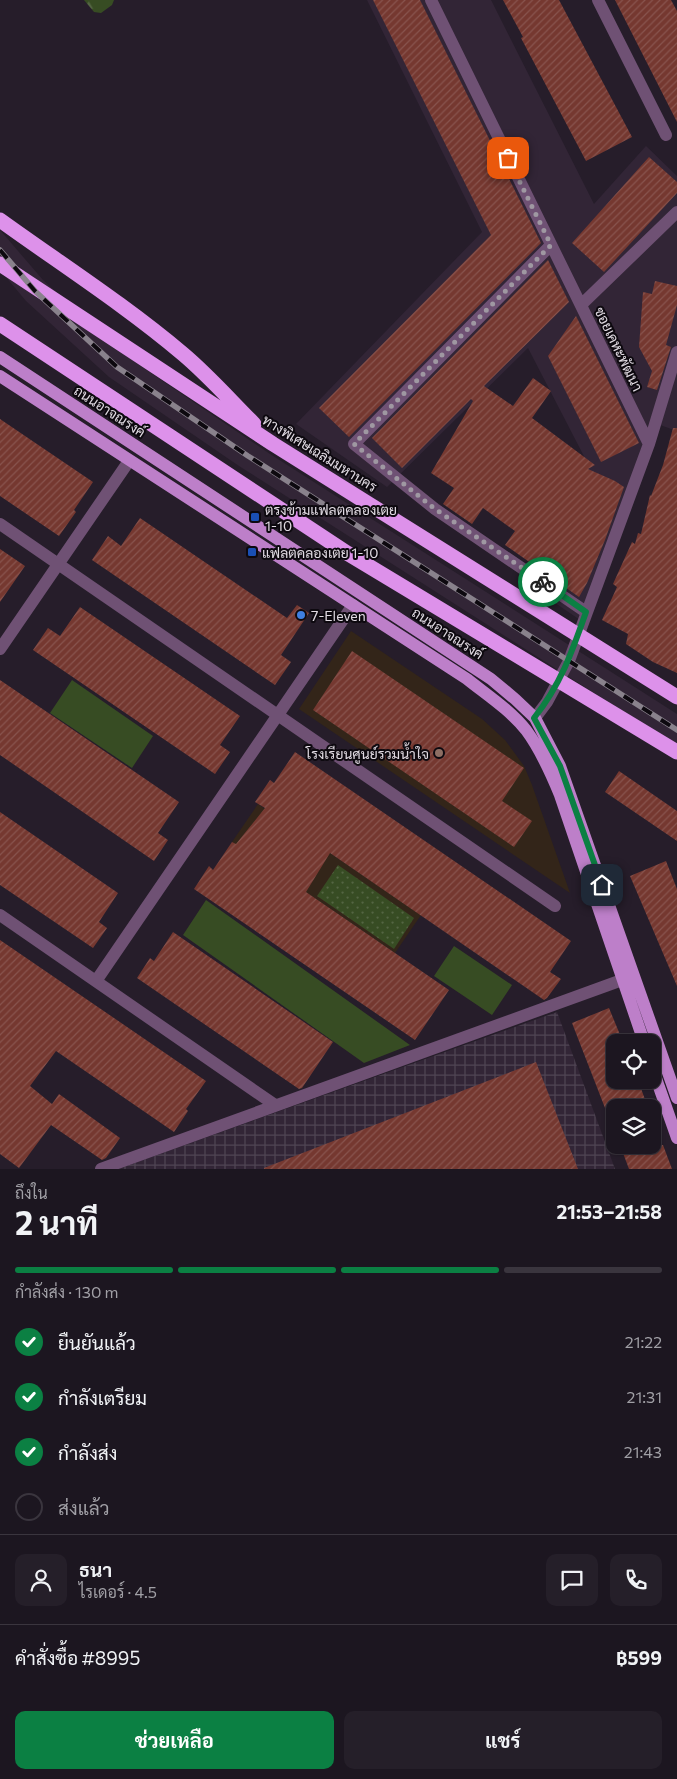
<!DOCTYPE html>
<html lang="th">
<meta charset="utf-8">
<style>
body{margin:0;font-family:Commissioner,Sarabun,sans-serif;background:#251f29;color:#f1f3f6;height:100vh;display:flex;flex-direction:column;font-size:19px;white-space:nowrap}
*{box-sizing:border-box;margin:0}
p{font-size:16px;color:#a09fa5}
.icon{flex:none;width:28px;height:28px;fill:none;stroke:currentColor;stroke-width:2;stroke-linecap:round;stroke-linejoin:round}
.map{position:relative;height:1169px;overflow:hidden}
.sheet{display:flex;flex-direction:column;background:#1c1620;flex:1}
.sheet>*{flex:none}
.fabs{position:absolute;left:606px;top:1034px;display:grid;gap:10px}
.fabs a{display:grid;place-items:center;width:55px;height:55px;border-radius:10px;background:#1c1620;box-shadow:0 1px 4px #0004,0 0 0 1px #3a353e;font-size:25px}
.pin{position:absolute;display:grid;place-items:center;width:42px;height:42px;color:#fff;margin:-21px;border-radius:10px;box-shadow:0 2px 8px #0006}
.courier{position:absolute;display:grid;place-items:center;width:50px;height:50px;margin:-25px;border:4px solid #0b8043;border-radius:50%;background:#fff;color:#222;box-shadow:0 1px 6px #0007}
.overview em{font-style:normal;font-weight:700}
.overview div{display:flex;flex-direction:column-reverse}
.overview{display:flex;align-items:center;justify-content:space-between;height:85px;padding:0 15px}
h1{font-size:32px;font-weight:700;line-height:38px}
.bar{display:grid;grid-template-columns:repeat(4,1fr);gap:8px 5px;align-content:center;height:60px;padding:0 15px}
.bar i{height:6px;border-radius:4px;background:#3a353e}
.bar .current{background:#0b8043}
.bar p{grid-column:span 4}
.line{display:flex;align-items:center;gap:12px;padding:0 15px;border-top:1px solid #3a353e}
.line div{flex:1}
.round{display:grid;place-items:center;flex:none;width:52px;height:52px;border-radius:10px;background:#251f29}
ol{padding:0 15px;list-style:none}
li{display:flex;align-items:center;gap:15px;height:55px}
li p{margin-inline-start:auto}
li .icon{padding:5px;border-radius:50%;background:#0b8043;color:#fff;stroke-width:4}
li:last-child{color:#a09fa5}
li i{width:28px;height:28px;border:2px solid #3a353e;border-radius:50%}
.action{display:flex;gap:10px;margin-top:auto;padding:10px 15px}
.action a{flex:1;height:58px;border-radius:10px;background:#0b8043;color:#fff;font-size:20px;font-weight:700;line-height:58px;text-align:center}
.action a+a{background:#251f29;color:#f1f3f6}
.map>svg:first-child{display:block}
.built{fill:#322536}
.industrial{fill:url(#industrial-grid)}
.education{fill:#332519}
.forest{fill:url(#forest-firs)}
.park{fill:url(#park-dots)}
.garden{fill:#374c23}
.building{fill:url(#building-hatch)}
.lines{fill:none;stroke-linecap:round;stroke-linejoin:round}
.minor{stroke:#6f5174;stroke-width:12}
.major{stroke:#bd7fc9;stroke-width:12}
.highway{stroke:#dd91ea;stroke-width:15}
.rail-casing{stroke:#89828c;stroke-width:5.5}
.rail{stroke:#0d090f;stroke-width:4;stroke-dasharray:11;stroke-linecap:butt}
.done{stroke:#9f98a2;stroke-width:5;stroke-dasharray:0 9}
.route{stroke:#0b8043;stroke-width:6}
.transit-dot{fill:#1a4fb4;stroke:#0d090f;stroke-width:2}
.shop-dot{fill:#3f7fe0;stroke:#0d090f;stroke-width:2}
.education-dot{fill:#8d6e63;stroke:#0d090f;stroke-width:2}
.labels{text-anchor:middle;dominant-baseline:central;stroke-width:4;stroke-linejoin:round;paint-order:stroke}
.street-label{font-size:14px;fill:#e0dae2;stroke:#0d090f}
.poi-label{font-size:14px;fill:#e0dae2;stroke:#0d090f;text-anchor:start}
</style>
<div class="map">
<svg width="677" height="1169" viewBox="0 0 677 1169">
<defs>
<pattern id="industrial-grid" width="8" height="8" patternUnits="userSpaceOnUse" patternTransform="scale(1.25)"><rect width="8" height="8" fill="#322536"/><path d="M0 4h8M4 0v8" fill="none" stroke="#4f4453"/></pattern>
<pattern id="forest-firs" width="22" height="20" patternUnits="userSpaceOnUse" patternTransform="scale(1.25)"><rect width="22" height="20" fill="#374c23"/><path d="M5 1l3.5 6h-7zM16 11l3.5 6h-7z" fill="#546543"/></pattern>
<pattern id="park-dots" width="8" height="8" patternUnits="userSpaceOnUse" patternTransform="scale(1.25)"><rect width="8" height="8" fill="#374c23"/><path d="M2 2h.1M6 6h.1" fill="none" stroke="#546543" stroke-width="1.8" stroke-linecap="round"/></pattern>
<pattern id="building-hatch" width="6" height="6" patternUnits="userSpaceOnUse" patternTransform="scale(1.25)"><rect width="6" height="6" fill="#753830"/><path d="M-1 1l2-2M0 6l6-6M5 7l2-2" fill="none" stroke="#88544e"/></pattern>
</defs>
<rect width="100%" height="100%" fill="#261d2a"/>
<path class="built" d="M 367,0 L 491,0 L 594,204 L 646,146 L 677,176 L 677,431 L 660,425 L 586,624 L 536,590 L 589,466 L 528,348 L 387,487 L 296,424 L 482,232 Z
M 0,230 L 43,280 L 126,356 L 270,454 L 677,714 L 677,746 L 239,466 L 109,377 L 26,301 L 0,270 Z"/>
<path class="industrial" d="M 557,1012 L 615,1169 L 118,1169 Z"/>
<path class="education" d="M 351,631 L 482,719 L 505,740 L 524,766 L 532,785 L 570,893 L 299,709 Z
M 258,804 L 421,915 L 395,953 L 232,842 Z"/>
<path class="forest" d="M 84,0 L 114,0 L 112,5 L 101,13 L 94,12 Z"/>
<path class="park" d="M 338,865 L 414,918 L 394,949 L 317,896 Z"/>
<path class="garden" d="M 72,680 L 153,736 L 132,768 L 50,713 Z
M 206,900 L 410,1045 L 364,1063 L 183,935 Z
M 454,946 L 512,985 L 492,1015 L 434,976 Z"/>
<path class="building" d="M 373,0 L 420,0 L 541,243 L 349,437 L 319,408 L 491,235 Z
M 503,0 L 559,0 L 632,137 L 586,161 L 521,38 L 523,37 Z
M 615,0 L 671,0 L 677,11 L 677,122 Z
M 649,157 L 677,182 L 677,193 L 604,272 L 572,243 Z
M 548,260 L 569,302 L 484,386 L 513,406 L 533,378 L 551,391 L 532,418 L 595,465 L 588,469 L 615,481 L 624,487 L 605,540 L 587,583 L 579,597 L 505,545 L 515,531 L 483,508 L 472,524 L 443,504 L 454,488 L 431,473 L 473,401 L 471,399 L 402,468 L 372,438 Z
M 655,281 L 677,286 L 677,305 L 666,345 L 671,347 L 657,390 L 647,387 L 652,371 L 639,347 L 643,292 L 652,294 Z
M 576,316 L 639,443 L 601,462 L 548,356 Z
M 0,419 L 93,482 L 74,510 L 76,512 L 59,536 L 0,496 Z
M 673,428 L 677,428 L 677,673 L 653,662 L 626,644 L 628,634 L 602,620 L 617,587 L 613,584 L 632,542 L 635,544 L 638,533 L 641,534 L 650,495 L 651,496 L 663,465 Z
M 140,518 L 287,618 L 297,605 L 309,613 L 281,655 L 291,662 L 275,685 L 92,560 L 108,536 L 121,546 Z
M 0,549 L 25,566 L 0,602 Z
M 80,607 L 240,716 L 220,745 L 230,752 L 215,774 L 33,650 L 48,628 L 60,636 Z
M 352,651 L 524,768 L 502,801 L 532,821 L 514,847 L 313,710 Z
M 0,680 L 179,802 L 158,833 L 168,840 L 154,861 L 0,755 Z
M 295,752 L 571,941 L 550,972 L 561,979 L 547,998 L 544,1000 L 330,853 L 306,892 L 449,990 L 415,1040 L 194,889 L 209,866 L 213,870 L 232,842 L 236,844 L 265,808 L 255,802 L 270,780 L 274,783 Z
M 619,771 L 677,811 L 677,841 L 605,792 Z
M 0,812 L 118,893 L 99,922 L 107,928 L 93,948 L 0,885 Z
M 666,861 L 677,889 L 677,986 L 630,876 Z
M 173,932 L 333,1042 L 302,1088 L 299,1089 L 137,978 L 150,958 L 154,961 Z
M 0,940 L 206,1081 L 186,1109 L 188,1111 L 174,1132 L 56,1051 L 30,1086 L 52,1104 L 59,1094 L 120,1138 L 106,1158 L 102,1160 L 51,1125 L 19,1168 L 0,1154 Z
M 609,1008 L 623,1042 L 615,1042 L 615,1080 L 638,1080 L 648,1108 L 605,1108 L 572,1023 Z
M 536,1062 L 578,1169 L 264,1169 L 264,1168 Z
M 620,1145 L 663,1145 L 672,1169 L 629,1169 Z"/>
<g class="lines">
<path class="minor" d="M 431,0 L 649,444
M 598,0 L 666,135
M 551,245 L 354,444 L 435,509 L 586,612
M 581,305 L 677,212
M 0,524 L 555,906
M 0,649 L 129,461
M 535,718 L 547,702 L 569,661 L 649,444 L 677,352
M 0,915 L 275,1105
M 96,981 L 353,605
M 101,1169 L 622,980"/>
<path class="major" d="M 0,357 L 491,679 L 515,699 L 535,718 L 560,766 L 677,1098
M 0,376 L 467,679 C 487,695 510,710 526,730 C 541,750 551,773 560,795 L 644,1042
M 652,1067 L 677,1138"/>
<path class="highway" d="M 0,220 C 61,264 125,305 183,354 C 208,375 230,400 254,424
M 0,264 L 273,444 L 677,697
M 0,324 L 347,553 L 677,752"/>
<g class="rail-casing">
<path id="rail" d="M 0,250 L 35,291 L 117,367 L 248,456 L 677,730"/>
</g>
<use href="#rail" class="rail"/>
</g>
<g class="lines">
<path class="done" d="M 508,158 L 551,245 L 354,444 L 435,509 L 543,582"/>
<path class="route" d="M 543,582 L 586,612 C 572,652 561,684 534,718 L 560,766 L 602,885"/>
</g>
<g class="transit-dot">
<rect x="250" y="512" width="10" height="10" rx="2.5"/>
<rect x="247" y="547" width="10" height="10" rx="2.5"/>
</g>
<circle class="shop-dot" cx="301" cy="615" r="5"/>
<circle class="education-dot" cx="439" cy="753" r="5"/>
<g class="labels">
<g class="street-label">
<text transform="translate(619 349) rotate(64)">ซอยเคหะพัฒนา</text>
<text transform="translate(110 411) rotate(33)">ถนนอาจณรงค์</text>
<text transform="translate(320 453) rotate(32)">ทางพิเศษเฉลิมมหานคร</text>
<text transform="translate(448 633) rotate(33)">ถนนอาจณรงค์</text>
</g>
<g class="poi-label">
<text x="265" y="509">ตรงข้ามแฟลตคลองเตย<tspan x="265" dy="16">1-10</tspan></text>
<text x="262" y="552">แฟลตคลองเตย 1-10</text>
<text x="311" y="615">7-Eleven</text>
<text x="429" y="753" text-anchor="end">โรงเรียนศูนย์รวมน้ำใจ</text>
</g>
</g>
</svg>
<div class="fabs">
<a><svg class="icon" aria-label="locate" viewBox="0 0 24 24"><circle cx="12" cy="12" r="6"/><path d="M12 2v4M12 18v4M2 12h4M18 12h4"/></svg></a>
<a><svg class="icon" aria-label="layers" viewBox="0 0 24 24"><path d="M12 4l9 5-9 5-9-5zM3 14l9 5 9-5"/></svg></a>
</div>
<div class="pin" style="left:508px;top:158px;background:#ea580c"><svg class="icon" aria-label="bag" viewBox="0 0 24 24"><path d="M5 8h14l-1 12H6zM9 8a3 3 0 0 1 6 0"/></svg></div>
<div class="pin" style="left:602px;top:885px;background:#1f2937"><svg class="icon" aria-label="home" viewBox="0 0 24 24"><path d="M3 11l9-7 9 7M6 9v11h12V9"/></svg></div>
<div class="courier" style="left:543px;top:582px"><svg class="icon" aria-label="bike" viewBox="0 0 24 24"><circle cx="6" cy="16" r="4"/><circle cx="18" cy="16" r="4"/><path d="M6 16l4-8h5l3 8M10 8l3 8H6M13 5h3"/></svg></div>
</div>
<section class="sheet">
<div class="overview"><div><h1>2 นาที</h1><p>ถึงใน</p></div><em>21:53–21:58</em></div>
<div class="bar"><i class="current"></i><i class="current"></i><i class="current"></i><i></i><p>กำลังส่ง · 130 m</p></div>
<ol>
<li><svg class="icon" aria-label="check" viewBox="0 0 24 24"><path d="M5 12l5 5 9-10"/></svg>ยืนยันแล้ว<p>21:22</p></li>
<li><svg class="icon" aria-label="check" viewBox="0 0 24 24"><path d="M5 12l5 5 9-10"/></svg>กำลังเตรียม<p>21:31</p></li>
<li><svg class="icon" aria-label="check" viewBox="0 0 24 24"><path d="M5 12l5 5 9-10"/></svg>กำลังส่ง<p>21:43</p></li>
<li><i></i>ส่งแล้ว</li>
</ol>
<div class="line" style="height:90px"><a class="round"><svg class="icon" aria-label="person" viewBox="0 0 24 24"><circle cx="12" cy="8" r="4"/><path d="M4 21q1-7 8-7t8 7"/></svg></a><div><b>ธนา</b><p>ไรเดอร์ · 4.5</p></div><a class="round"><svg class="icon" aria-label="chat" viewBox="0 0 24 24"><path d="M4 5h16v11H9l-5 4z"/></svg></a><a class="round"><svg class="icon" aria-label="phone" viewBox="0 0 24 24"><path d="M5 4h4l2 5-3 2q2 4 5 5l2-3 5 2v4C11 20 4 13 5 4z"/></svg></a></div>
<div class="line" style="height:65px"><div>คำสั่งซื้อ #8995</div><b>฿599</b></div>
<div class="action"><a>ช่วยเหลือ</a><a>แชร์</a></div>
</section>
